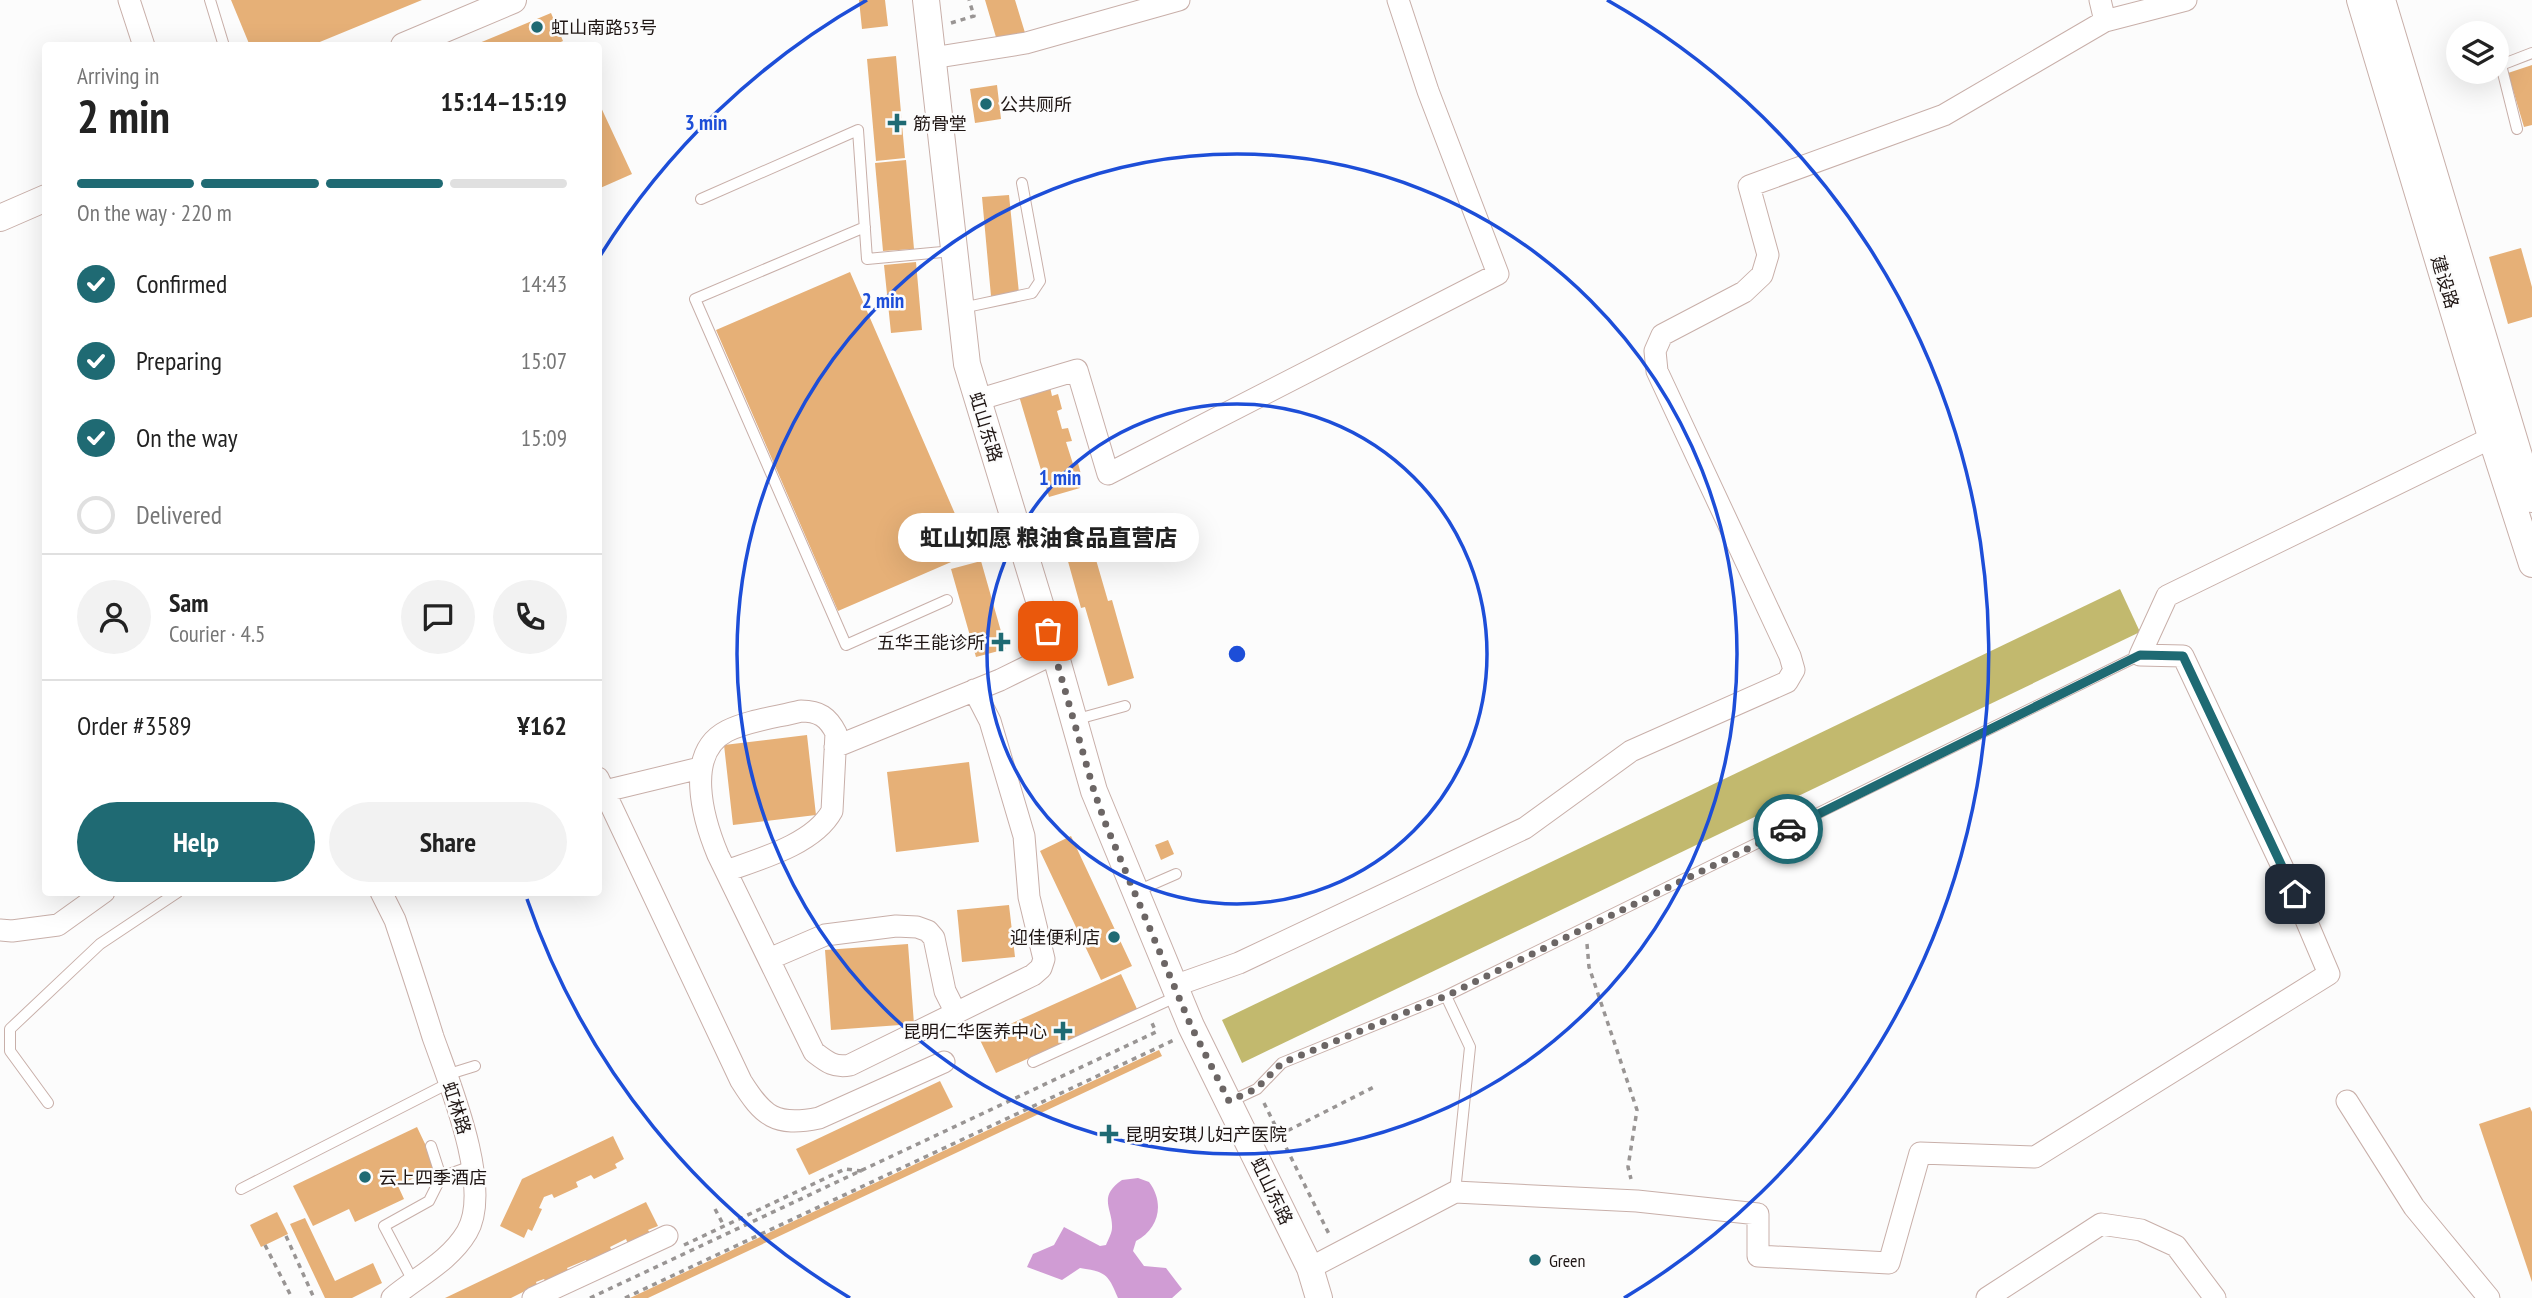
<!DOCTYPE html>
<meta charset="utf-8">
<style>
body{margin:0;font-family:"PT Sans Narrow","Noto Sans SC",sans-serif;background:#f2f2f2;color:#222;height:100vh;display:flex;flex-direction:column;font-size:26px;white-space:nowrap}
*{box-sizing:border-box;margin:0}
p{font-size:23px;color:#767676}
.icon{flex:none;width:38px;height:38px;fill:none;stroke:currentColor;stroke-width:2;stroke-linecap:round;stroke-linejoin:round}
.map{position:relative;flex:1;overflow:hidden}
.drawer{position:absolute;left:42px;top:42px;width:560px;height:854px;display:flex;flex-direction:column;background:#fff;border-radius:7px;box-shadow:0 7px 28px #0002}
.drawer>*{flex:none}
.buttons{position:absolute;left:2446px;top:21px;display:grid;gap:14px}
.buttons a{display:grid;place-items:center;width:63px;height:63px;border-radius:50%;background:#fff;box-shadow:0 7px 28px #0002;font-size:35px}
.pin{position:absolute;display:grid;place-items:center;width:60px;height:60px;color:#fff;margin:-30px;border-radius:14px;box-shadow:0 4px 10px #0006}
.courier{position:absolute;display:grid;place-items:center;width:70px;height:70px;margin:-35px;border:5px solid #1f6a73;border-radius:50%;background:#fff;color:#222;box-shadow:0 2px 9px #0007}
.bubble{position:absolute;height:49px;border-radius:24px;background:#fff;box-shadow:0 7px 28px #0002;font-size:23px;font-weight:800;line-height:49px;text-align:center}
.headline em{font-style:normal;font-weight:800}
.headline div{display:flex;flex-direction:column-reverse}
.headline{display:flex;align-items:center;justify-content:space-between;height:119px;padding:0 35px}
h1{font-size:46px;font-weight:800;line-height:52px}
.bar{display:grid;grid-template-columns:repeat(4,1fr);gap:10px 7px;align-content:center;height:84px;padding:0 35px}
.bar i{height:9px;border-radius:5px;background:#e0e0e0}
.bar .active{background:#1f6a73}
.bar p{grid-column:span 4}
.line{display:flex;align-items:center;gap:18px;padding:0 35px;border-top:2px solid #e0e0e0}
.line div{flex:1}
.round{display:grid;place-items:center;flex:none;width:74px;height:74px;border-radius:37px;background:#f2f2f2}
ol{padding:0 35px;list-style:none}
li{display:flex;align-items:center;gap:21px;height:77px}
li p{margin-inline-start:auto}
li .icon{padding:7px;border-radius:50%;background:#1f6a73;color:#fff;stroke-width:4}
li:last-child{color:#767676}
li i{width:38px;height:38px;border:4px solid #e0e0e0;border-radius:50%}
.action{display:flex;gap:14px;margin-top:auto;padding:14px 35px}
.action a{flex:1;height:80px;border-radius:42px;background:#1f6a73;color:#fff;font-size:28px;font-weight:800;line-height:80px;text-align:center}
.action a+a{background:#f2f2f2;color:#222}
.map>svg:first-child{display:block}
.forest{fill:#c2b96e}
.water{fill:#d09cd4}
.building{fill:#e6b077}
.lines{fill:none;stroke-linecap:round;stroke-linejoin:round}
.service-casing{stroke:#c8afa9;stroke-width:12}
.minor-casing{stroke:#c8afa9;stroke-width:23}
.tertiary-casing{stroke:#c8afa9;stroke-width:28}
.path{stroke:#999594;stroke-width:3.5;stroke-dasharray:5 5;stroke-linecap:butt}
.service{stroke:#fff;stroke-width:10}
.minor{stroke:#fff;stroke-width:21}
.tertiary{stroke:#fff;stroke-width:26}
.done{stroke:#6c6665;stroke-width:7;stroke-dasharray:0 12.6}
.route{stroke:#1f6a73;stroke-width:9}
.ring{fill:none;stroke:#1d4ed8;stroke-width:3.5}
.poi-dot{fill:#1f6a73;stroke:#fcfcfc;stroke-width:2.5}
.labels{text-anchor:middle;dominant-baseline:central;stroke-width:5;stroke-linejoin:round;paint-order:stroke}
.poi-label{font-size:18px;fill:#1f1614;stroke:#fcfcfc;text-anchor:start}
.street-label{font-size:18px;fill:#1f1614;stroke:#fcfcfc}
.centre{fill:#1d4ed8;stroke:#fcfcfc;stroke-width:3.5}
.ring-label{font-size:21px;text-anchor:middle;font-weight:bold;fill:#1d4ed8;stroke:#fcfcfc;stroke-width:5;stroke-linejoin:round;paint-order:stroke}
</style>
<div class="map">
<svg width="2532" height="1298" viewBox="0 0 2532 1298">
<rect width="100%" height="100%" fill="#fcfcfc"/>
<path class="forest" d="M 2120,589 L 2140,632 L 1242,1063 L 1222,1020 Z"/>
<path class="water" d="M 1138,1178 L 1149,1182 C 1165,1203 1159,1229 1136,1241 L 1133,1251 L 1144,1266 L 1166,1268 L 1182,1289 L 1172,1298 L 1118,1298 C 1108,1274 1106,1272 1080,1268 L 1062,1280 L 1027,1267 L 1033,1254 L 1054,1245 L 1064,1227 L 1100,1246 L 1106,1245 C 1108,1240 1112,1233 1112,1228 C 1113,1209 1097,1197 1122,1180 Z"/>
<path class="building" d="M 231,0 L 422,0 L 310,46 L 250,46 Z
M 859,0 L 885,0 L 888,26 L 862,29 Z
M 985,0 L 1015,0 L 1026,36 L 998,44 Z
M 551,13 L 563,41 L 552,46 L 472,46 Z
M 896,56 L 905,158 L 876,161 L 867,59 Z
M 2532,65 L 2532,125 L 2524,127 L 2508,73 Z
M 997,85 L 1001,119 L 975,123 L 970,89 Z
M 598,101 L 632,174 L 598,189 Z
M 906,160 L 914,249 L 883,251 L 875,163 Z
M 1009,195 L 1019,293 L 991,296 L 982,197 Z
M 2521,248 L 2532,287 L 2532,317 L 2508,324 L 2489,257 Z
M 916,262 L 922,330 L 891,333 L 884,265 Z
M 850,272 L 972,553 L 838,611 L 716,330 Z
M 1050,387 L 1052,396 L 1058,394 L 1062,409 L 1057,411 L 1062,429 L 1068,428 L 1072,441 L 1066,442 L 1073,464 L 1078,463 L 1082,478 L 1077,479 L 1080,488 L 1049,497 L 1019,396 Z
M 1083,515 L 1108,601 L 1112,600 L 1134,678 L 1108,686 L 1085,607 L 1081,608 L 1057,522 Z
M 981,561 L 1006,649 L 976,657 L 951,569 Z
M 807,735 L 816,815 L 733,825 L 724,745 Z
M 969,762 L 979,842 L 896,852 L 887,772 Z
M 1071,836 L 1132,966 L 1101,980 L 1040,851 Z
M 1168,840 L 1174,854 L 1161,860 L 1155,845 Z
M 1009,905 L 1015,957 L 962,962 L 957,910 Z
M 908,944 L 914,1024 L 831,1030 L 825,950 Z
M 1121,974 L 1137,1009 L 996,1073 L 979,1038 Z
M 1159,1050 L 1162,1056 L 648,1298 L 630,1298 Z
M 940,1081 L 953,1107 L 809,1175 L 796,1149 Z
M 2530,1107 L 2532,1112 L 2532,1282 L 2479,1124 Z
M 417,1127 L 436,1167 L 398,1186 L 404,1199 L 355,1222 L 349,1209 L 313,1226 L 293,1186 Z
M 613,1136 L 624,1159 L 615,1164 L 617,1168 L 594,1179 L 591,1175 L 576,1182 L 578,1187 L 554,1198 L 552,1194 L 544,1197 L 539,1208 L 542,1209 L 532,1231 L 528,1229 L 524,1238 L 500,1226 L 522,1179 Z
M 646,1202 L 658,1226 L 648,1230 L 650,1233 L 628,1244 L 626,1239 L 610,1247 L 612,1251 L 587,1263 L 586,1260 L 567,1268 L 569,1272 L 546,1282 L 544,1279 L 536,1282 L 537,1285 L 511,1298 L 445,1298 Z
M 277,1212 L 288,1234 L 261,1247 L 250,1225 Z
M 305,1218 L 335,1281 L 373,1263 L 382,1283 L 352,1298 L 325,1298 L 290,1224 Z"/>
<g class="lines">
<g class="service-casing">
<path id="service" d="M 210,0 L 224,46
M 2517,129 L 2501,65 L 2532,53
M 701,199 L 858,130 L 867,259 L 953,251
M 865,227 L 695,299 L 846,645 L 947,600
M 962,308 L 1032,293 L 1040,281 L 1022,183
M 1074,720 L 1125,706
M 1137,891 L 1176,874
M 1446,996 L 1470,1047 L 1455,1192
M 1033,1062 L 1178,996
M 446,1075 L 475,1066
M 1229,1102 L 1257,1089 L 1282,1063 L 1446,996 L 2140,655
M 48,1103 L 10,1051 L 10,1029 L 100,944 L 178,892
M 441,1177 L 472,1166
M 241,1189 L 449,1083
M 413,1281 L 384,1226 L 429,1201 L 441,1177 L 431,1146"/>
</g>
<g class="minor-casing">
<path id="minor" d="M 129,0 L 144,46
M 2100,0 L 2105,21
M 932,58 L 1026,43 L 1179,0
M 977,400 L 1077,370 L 1108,474 L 1498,274 L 1428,91 L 1398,0
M 835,747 L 1000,680 L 1055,653
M 598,778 L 741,1081 C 763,1116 775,1127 819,1118 L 944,1062
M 605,791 L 700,768
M 726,871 C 760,859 814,844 832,811 L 836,733 C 828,717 819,711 801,711 C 778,717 749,720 727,731 C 684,753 703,819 718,855 L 814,1052 C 827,1062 834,1068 850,1065 L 1033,975 L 1041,968 L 1044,959 L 1029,897 L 1024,836 L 990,721 L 974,690
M 381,892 L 395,920 C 408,959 421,998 433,1037 C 449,1082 493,1188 467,1232 C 450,1261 417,1277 392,1298
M 0,930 L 12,931 L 58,925 L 104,892
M 769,959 L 825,935 L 896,926 L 917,927 L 928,931 L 934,938 L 945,991 L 956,1013
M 1174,986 L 1239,963 L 1525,828 L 1631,751 L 1787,682 L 1794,670 L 1790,656 L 1657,371 L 1655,351 L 1662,335 L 1744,292 L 1762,275 L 1768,255 L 1749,186 L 1944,115 L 2105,21 L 2186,0
M 2347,1101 L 2414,1207 L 2489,1298
M 1310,1268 L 1455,1192 L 1637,1201 L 1758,1214 L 1758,1256 L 1889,1263 L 1920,1153 L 2035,1157 L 2329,974 L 2295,894 L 2183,656 L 2140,655 L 2167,596 L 2491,438
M 533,1298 L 667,1236
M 1987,1298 L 2101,1224 L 2141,1230 L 2176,1246 L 2215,1298"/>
</g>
<g class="tertiary-casing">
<path id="tertiary" d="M 926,0 L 967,364 L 1055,653 L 1094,791 L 1191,1026 L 1310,1268 L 1319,1298
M 2360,0 L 2493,443 L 2532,564
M 2382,0 L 2532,499
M 404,46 L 513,0
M 0,218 L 46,198"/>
</g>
<path class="path" d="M 951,23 L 974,16 L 969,0
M 1587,944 L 1589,967 L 1637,1110 L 1628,1167 L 1631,1179
M 1264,1103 L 1329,1234
M 1279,1135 L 1376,1086
M 715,1209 L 724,1226
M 286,1236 L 314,1298
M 265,1245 L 292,1298
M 684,1245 L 845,1169 L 862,1171
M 590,1298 L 1156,1032 L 1152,1023
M 625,1298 L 1174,1040"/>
<use href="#service" class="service"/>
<use href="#minor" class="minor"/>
<use href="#tertiary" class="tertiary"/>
</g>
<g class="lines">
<path class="done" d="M 1048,631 L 1094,791 L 1106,825 L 1191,1026 L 1229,1101 L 1256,1089 L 1282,1063 L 1446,996 L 1788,829"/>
<path class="route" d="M 1788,829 L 2140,655 L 2183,656 L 2295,894"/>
</g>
<g class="ring">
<circle cx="1237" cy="654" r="250"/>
<circle cx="1237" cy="654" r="500"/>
<path d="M850 1298A751 751 0 0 1 527 899M600 256A751 751 0 0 1 867 0M1607 0A751 751 0 0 1 1624 1298"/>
</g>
<g class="poi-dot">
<circle cx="537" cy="27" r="7"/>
<circle cx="986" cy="104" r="7"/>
<path d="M893.5 112.5h7v7h7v7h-7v7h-7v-7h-7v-7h7z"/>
<path d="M997.5 631.5h7v7h7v7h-7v7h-7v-7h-7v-7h7z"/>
<circle cx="1114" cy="937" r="7"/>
<path d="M1059.5 1020.5h7v7h7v7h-7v7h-7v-7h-7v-7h7z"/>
<path d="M1105.5 1123.5h7v7h7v7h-7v7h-7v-7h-7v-7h7z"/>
<circle cx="365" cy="1177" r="7"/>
<circle cx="1535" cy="1260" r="7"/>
</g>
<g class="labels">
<g class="poi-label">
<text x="551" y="27">虹山南路53号</text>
<text x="1000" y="104">公共厕所</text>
<text x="913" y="123">筋骨堂</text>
<text x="985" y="642" text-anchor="end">五华王能诊所</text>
<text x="1100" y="937" text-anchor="end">迎佳便利店</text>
<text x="1047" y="1031" text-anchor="end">昆明仁华医养中心</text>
<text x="1125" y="1134">昆明安琪儿妇产医院</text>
<text x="379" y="1177">云上四季酒店</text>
<text x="1549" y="1260">Green</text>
</g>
<g class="street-label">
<text transform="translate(2445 282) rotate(73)">建设路</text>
<text transform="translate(986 427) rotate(73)">虹山东路</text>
<text transform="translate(457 1108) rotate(72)">虹林路</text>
<text transform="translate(1272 1191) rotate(64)">虹山东路</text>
</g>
</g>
<circle cx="1237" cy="654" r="10" class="centre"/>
<g class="ring-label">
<text x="706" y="130">3 min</text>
<text x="883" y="308">2 min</text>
<text x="1060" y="485">1 min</text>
</g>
</svg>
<div class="buttons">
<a><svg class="icon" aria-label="layers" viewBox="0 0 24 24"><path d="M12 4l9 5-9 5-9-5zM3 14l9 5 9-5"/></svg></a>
</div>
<div class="pin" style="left:1048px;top:631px;background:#ea580c"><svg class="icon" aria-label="bag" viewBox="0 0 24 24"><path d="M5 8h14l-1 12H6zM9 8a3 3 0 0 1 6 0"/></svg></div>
<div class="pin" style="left:2295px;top:894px;background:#1f2937"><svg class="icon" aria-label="home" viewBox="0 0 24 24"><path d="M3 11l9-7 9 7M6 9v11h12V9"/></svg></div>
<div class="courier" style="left:1788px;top:829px"><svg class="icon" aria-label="car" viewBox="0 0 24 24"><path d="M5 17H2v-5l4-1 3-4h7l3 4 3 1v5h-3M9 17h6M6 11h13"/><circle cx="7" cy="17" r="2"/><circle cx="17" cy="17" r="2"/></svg></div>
<div class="bubble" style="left:898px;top:513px;width:301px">虹山如愿 粮油食品直营店</div>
<section class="drawer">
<div class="headline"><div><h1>2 min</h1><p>Arriving in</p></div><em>15:14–15:19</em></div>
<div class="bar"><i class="active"></i><i class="active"></i><i class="active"></i><i></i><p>On the way · 220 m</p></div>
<ol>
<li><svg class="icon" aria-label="check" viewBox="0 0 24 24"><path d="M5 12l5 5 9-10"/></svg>Confirmed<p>14:43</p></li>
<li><svg class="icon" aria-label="check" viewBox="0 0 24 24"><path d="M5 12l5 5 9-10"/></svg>Preparing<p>15:07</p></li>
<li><svg class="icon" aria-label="check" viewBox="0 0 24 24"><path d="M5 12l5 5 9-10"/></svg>On the way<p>15:09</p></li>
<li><i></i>Delivered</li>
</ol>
<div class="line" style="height:126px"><a class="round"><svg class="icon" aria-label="person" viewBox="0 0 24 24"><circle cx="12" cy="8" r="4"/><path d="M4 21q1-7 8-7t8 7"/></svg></a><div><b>Sam</b><p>Courier · 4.5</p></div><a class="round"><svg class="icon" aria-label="chat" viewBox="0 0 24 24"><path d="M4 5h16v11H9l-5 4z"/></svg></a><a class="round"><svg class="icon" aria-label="phone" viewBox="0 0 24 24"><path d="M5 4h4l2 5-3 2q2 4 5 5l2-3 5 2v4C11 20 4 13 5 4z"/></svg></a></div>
<div class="line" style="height:91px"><div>Order #3589</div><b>¥162</b></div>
<div class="action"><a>Help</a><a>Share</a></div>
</section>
</div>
